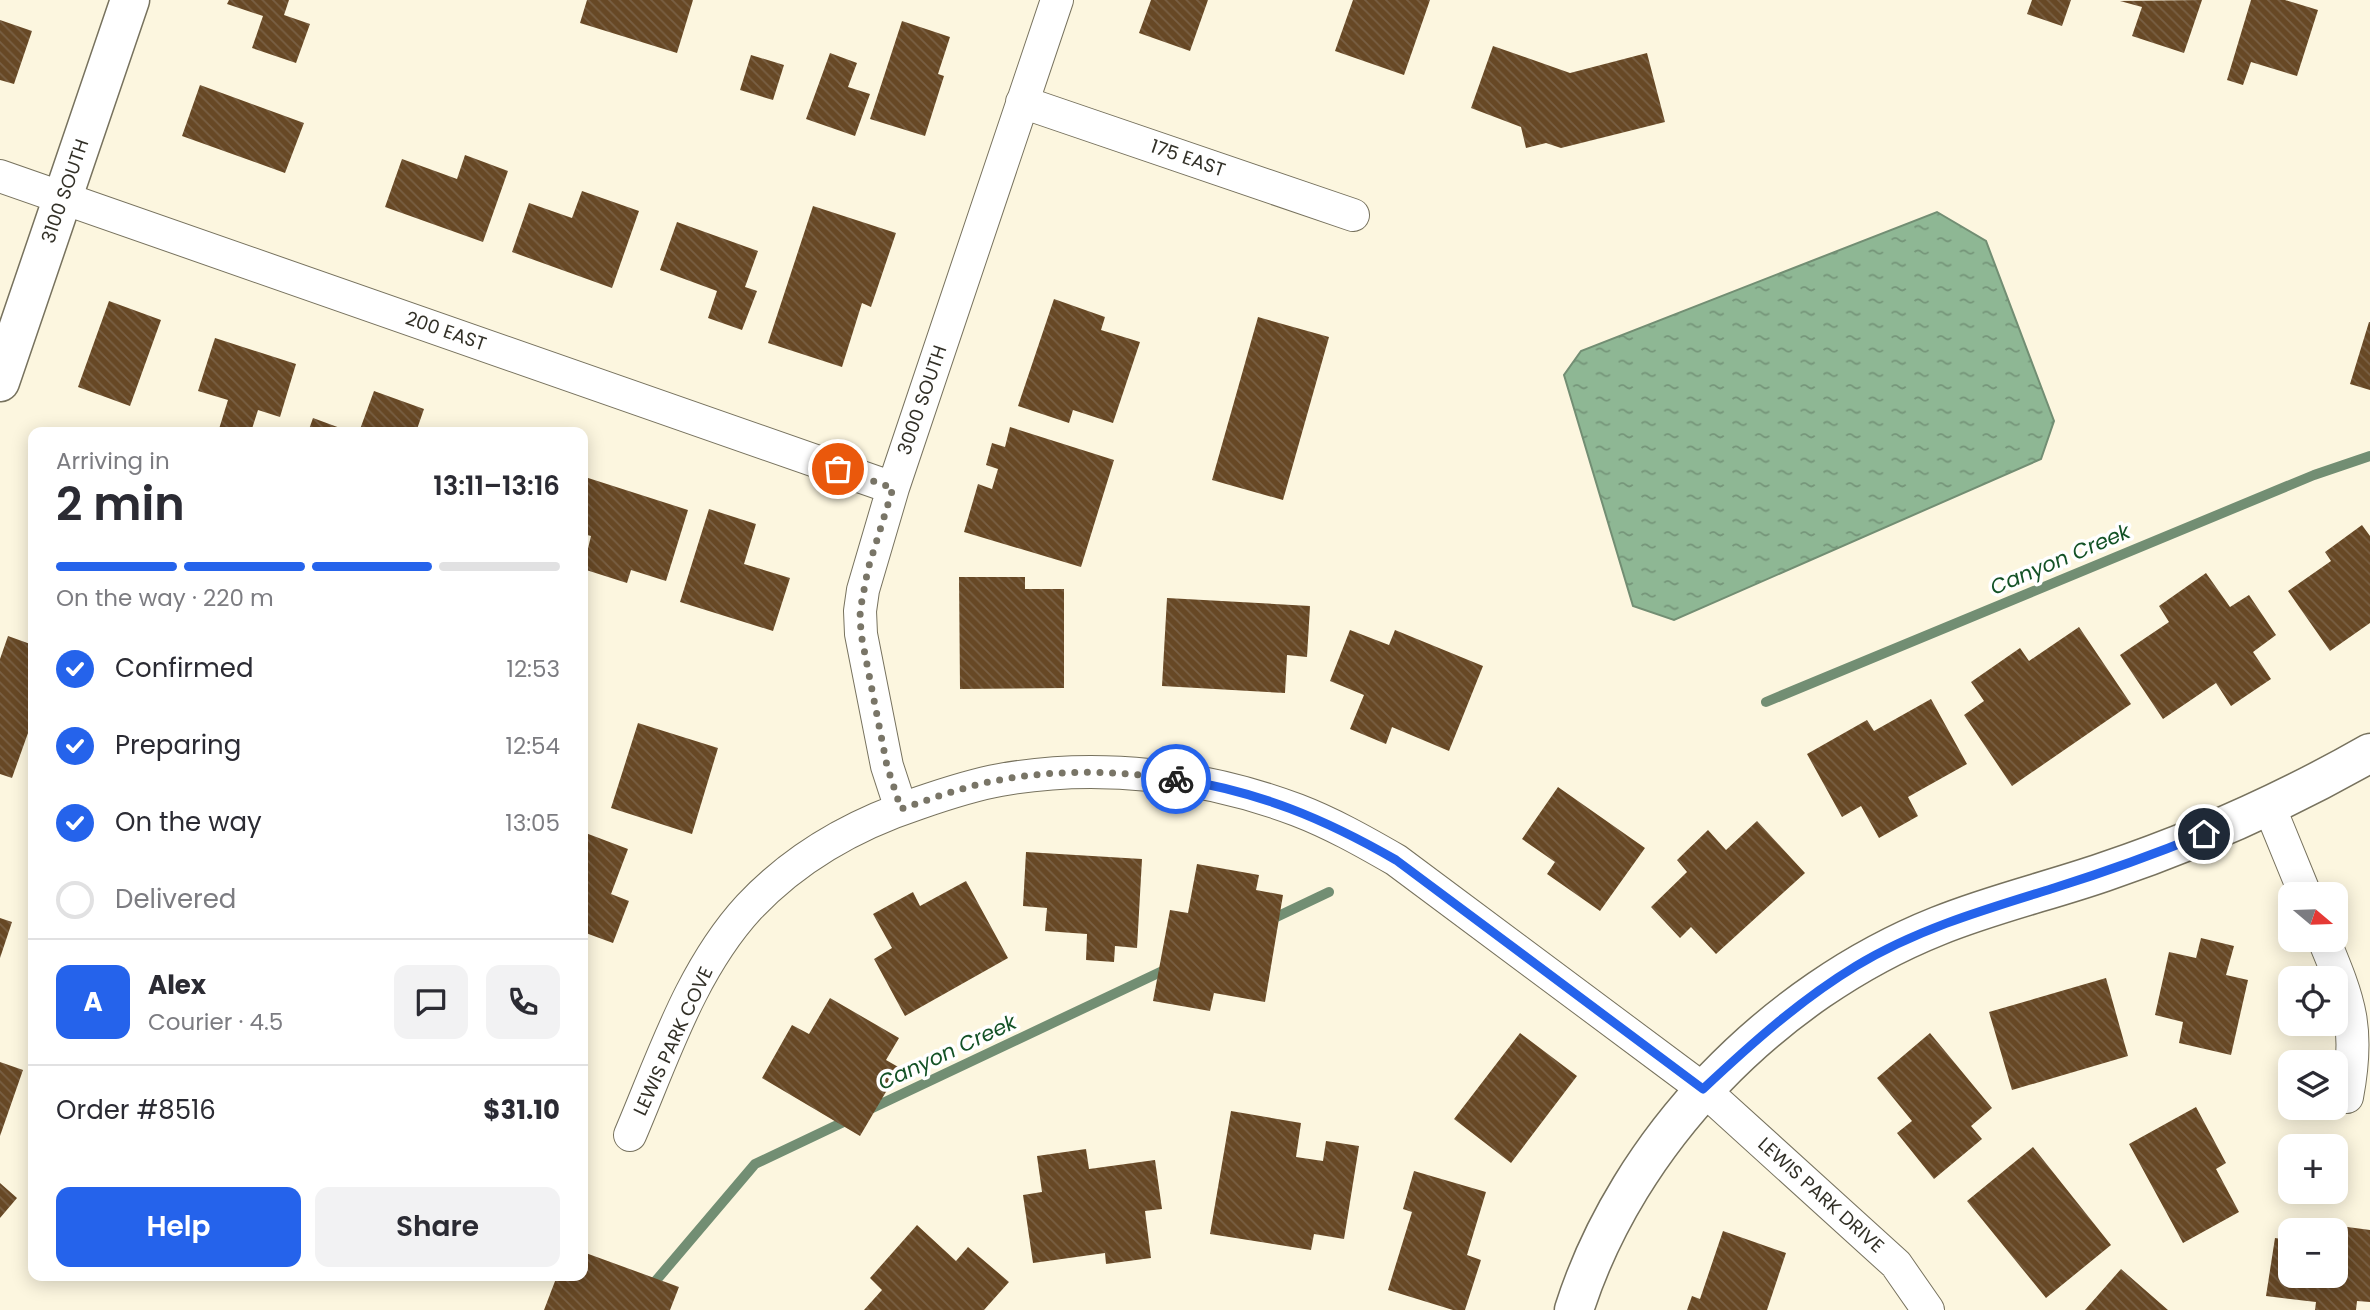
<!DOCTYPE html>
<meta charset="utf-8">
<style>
body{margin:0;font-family:Poppins,sans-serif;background:#f2f2f3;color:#2b2b33;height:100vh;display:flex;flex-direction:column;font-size:26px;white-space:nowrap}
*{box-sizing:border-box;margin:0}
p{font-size:23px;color:#7c7c81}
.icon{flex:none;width:38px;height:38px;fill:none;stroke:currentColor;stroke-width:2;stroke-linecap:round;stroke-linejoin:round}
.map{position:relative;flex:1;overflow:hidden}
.details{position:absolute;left:28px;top:427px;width:560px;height:854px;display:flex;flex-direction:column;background:#fff;border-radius:14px;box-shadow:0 4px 18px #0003}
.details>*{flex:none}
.needle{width:46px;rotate:109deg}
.controls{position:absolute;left:2278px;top:882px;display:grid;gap:14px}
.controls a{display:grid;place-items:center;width:70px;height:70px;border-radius:14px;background:#fff;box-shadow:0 4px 18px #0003;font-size:35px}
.pin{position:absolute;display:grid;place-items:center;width:60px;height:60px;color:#fff;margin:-30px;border:4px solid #fff;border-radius:50%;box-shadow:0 2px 7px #0007}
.courier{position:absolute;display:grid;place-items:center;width:70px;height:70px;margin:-35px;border:5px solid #2563eb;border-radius:50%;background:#fff;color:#222;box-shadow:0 2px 9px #0007}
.head em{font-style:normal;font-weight:600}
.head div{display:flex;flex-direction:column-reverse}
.head{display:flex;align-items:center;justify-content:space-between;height:119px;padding:0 28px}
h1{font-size:46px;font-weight:600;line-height:52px}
.bar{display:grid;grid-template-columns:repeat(4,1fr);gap:10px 7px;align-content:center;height:84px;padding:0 28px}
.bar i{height:9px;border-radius:5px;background:#e1e1e2}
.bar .on{background:#2563eb}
.bar p{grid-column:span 4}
.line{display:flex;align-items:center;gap:18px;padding:0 28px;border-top:2px solid #e1e1e2}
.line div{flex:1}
.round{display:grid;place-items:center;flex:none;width:74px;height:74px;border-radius:14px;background:#f2f2f3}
ol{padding:0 28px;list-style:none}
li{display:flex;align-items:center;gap:21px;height:77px}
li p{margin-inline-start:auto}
li .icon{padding:7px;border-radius:50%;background:#2563eb;color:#fff;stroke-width:4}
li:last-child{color:#7c7c81}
li i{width:38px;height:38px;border:4px solid #e1e1e2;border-radius:50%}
.primary-button{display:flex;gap:14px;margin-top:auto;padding:14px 28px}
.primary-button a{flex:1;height:80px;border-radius:14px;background:#2563eb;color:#fff;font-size:28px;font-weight:600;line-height:80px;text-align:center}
.primary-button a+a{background:#f2f2f3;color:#2b2b33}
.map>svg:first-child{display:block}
.water{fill:url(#water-ripples);stroke:#728e73;stroke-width:2}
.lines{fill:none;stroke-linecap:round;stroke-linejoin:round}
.stream{stroke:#728e73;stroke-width:10}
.building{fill:url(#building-back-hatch)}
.minor-casing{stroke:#77725e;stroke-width:34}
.tertiary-casing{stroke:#77725e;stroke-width:41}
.minor{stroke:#fff;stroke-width:32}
.tertiary{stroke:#fff;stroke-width:38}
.done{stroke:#797567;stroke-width:7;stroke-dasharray:0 12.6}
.route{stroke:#2563eb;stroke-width:9}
.labels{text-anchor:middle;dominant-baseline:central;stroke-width:7;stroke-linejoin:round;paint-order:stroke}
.street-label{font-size:19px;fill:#323027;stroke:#fff}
.water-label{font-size:21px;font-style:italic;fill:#135226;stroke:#fff}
</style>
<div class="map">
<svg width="2370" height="1310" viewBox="0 0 2370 1310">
<defs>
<pattern id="water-ripples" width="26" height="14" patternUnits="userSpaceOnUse" patternTransform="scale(1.75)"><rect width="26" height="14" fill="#8eb794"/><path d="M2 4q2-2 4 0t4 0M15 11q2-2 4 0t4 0" fill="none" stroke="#759579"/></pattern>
<pattern id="building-back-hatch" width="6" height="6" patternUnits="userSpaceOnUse" patternTransform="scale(1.75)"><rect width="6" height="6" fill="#674825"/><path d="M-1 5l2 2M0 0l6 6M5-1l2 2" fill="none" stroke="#796044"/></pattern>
</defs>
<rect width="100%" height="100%" fill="#fcf6df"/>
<path class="water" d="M 1937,212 L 1986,241 L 2054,421 L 2041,459 L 1674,620 L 1633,606 L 1564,375 L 1581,351 Z"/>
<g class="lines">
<path class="stream" d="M 1766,702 L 2314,475 L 2370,456
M 1268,921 L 1329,892
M 866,1111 L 1171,967
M 631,1310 L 755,1164 L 852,1118"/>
</g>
<path class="building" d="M 229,0 L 289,0 L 284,15 L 310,24 L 296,63 L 252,48 L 263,16 L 227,4 Z
M 587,0 L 693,0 L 677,53 L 580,23 Z
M 1151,0 L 1208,0 L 1190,51 L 1139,33 Z
M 1353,0 L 1430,0 L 1404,75 L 1335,51 Z
M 2032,0 L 2071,0 L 2062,26 L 2027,14 Z
M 2202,0 L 2184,53 L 2132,36 L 2142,7 L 2120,1 Z
M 2251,0 L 2285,0 L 2318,10 L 2297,76 L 2251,62 L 2243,85 L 2227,80 Z
M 0,20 L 32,31 L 14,84 L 0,80 Z
M 902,21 L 950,37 L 938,74 L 944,76 L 925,136 L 870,119 Z
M 1493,46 L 1570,73 L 1647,53 L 1665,122 L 1561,148 L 1546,143 L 1526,148 L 1521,127 L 1471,108 Z
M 830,53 L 857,63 L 848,87 L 870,94 L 855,136 L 806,119 Z
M 751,55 L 784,65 L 773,100 L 740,90 Z
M 200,85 L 304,123 L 285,173 L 182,136 Z
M 465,155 L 508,171 L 483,242 L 385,207 L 402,159 L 457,179 Z
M 582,191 L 639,211 L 612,288 L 512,252 L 529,203 L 572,218 Z
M 813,206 L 896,233 L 871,307 L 862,303 L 842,367 L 768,343 Z
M 677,222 L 758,251 L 745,287 L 757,291 L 742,330 L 708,318 L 717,291 L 660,270 Z
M 1054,299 L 1105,317 L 1101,330 L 1140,342 L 1113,423 L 1073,410 L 1069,423 L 1018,406 Z
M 109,301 L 161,320 L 130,406 L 78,387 Z
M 1258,317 L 1329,337 L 1283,500 L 1212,480 Z
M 2369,322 L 2370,322 L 2370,390 L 2350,384 Z
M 215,338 L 296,364 L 280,417 L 258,410 L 251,432 L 230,432 L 219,429 L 228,400 L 198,391 Z
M 374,391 L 424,409 L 416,432 L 359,432 Z
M 313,418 L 351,432 L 308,432 Z
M 1010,427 L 1114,460 L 1081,567 L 964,532 L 978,484 L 992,489 L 998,469 L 986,465 L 992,443 L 1005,447 Z
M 585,477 L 688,510 L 666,581 L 631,570 L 627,583 L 583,569 L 591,536 L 583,534 L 583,484 Z
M 709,509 L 756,524 L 744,564 L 790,578 L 773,631 L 680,602 Z
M 2362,525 L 2370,536 L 2370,623 L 2330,651 L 2288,591 L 2331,561 L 2325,552 Z
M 2206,573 L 2230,607 L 2249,595 L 2276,635 L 2253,652 L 2271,679 L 2231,706 L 2216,683 L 2163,719 L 2120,655 L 2169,622 L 2159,606 Z
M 959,577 L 1025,577 L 1025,589 L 1064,589 L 1064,688 L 960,689 Z
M 1167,598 L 1310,606 L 1307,657 L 1287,655 L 1285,693 L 1162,686 Z
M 2079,627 L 2131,704 L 2012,786 L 1964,715 L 1984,701 L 1971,682 L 2020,648 L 2029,661 Z
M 1350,630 L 1389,645 L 1395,630 L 1483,666 L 1449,751 L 1392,727 L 1386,744 L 1350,729 L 1364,695 L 1330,681 Z
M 8,636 L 33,645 L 33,719 L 12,778 L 0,774 L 0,659 Z
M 1931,699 L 1967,764 L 1908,797 L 1918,816 L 1879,838 L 1861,806 L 1842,817 L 1807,754 L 1867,720 L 1874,731 Z
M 638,723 L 718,748 L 692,834 L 611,808 Z
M 1558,787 L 1645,848 L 1600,911 L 1547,874 L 1555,862 L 1522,839 Z
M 1757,821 L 1805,873 L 1716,954 L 1691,927 L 1680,938 L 1651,907 L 1687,872 L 1677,860 L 1708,830 L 1726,850 Z
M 583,832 L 628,849 L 611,894 L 629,901 L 613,943 L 583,932 Z
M 1026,852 L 1142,859 L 1137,948 L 1115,946 L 1114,962 L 1086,960 L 1087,934 L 1045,931 L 1047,908 L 1023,906 Z
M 1197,864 L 1259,875 L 1256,890 L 1283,895 L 1265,1002 L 1214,993 L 1210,1011 L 1153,1001 L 1170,910 L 1188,913 Z
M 966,881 L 1008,958 L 905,1016 L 874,959 L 892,948 L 873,914 L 913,892 L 920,906 Z
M 0,918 L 12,922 L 0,958 Z
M 2201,938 L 2234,946 L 2226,975 L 2248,980 L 2231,1055 L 2179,1043 L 2183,1022 L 2155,1015 L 2169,952 L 2196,958 Z
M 2106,978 L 2128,1056 L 2012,1090 L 1989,1012 Z
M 830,998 L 899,1038 L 886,1060 L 900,1068 L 860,1136 L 762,1078 L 792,1025 L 809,1034 Z
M 1520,1033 L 1577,1076 L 1511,1163 L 1454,1119 Z
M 1930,1033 L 1992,1108 L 1971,1126 L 1982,1139 L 1934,1179 L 1897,1133 L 1912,1121 L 1877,1078 Z
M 0,1062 L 23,1070 L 0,1136 Z
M 2196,1107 L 2226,1163 L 2216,1169 L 2239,1212 L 2183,1243 L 2129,1144 Z
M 1231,1111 L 1301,1123 L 1296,1157 L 1323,1161 L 1326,1141 L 1359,1146 L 1344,1239 L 1314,1234 L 1311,1250 L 1210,1234 Z
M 2033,1147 L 2111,1245 L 2046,1298 L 1967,1201 Z
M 1086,1149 L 1089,1169 L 1155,1160 L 1162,1209 L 1145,1211 L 1151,1258 L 1106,1264 L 1105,1253 L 1033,1263 L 1023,1195 L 1042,1192 L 1037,1156 Z
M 1414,1171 L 1486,1192 L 1467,1255 L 1481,1260 L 1465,1310 L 1453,1310 L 1388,1290 L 1412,1212 L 1403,1209 Z
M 0,1183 L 17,1198 L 0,1218 Z
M 2296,1224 L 2332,1229 L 2332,1230 L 2295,1230 Z
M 917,1225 L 956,1261 L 968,1247 L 1009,1282 L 984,1310 L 864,1310 L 882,1290 L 870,1278 Z
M 2340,1226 L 2370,1230 L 2370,1302 L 2357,1301 L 2356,1310 L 2315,1310 L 2316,1302 L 2266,1296 L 2275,1238 L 2291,1240 L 2291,1276 L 2336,1276 L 2336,1229 L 2340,1230 Z
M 1723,1231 L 1786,1253 L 1767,1310 L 1687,1310 L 1692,1296 L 1700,1299 Z
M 583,1252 L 679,1287 L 670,1310 L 544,1310 L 557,1276 L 583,1276 Z
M 2121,1269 L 2168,1310 L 2085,1310 Z"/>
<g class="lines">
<g class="minor-casing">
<path id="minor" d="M 1022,102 L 1353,215
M 0,176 L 893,488
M 2269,806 L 2305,894
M 901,809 L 887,766 L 861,634 L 860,611 L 863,590 L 893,488 L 1057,0
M 2324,940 C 2350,1002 2360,1029 2347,1097
M 630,1135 C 663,1058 691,970 749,907 C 796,857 855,824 919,803 C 945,794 972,785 1000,780 C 1098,762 1204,775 1297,810 C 1331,823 1363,841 1396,860 L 1703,1089 L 1896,1264 L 1928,1310"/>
</g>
<g class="tertiary-casing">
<path id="tertiary" d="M 0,382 L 130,0
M 1574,1310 C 1628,1140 1773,992 1938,926 C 1992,904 2049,891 2104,872 C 2196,841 2286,801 2370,753"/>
</g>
<use href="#minor" class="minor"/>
<use href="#tertiary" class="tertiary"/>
</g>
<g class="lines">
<path class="done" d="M 838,469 L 893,488 L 868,569 L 860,611 L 861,634 L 887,766 L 901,809 C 933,798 966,786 999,780 C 1058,769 1118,771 1176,779"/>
<path class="route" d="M 1176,779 C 1258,791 1325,819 1396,860 L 1703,1089 C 1751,1044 1800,1000 1856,966 C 1917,929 1986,909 2054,888 C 2105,872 2155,854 2204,834"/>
</g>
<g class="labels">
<g class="street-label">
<text transform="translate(1188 158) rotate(19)">175 EAST</text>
<text transform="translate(65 191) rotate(-71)">3100 SOUTH</text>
<text transform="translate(446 331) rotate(19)">200 EAST</text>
<text transform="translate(922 400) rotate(-71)">3000 SOUTH</text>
<text transform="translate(673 1041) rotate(-65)">LEWIS PARK COVE</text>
<text transform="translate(1821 1195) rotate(42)">LEWIS PARK DRIVE</text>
</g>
<g class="water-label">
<text transform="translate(2060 559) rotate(-23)">Canyon Creek</text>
<text transform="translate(947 1052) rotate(-25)">Canyon Creek</text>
</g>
</g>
</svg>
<div class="controls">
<a><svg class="needle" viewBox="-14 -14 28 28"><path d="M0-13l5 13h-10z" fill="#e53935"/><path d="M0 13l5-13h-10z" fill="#7c7c81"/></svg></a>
<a><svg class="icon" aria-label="locate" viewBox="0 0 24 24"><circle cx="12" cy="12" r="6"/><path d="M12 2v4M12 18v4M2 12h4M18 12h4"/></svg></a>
<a><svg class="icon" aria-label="layers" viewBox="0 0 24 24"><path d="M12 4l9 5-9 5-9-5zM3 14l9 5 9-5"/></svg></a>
<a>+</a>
<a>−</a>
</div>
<div class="pin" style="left:838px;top:469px;background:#ea580c"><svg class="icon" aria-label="bag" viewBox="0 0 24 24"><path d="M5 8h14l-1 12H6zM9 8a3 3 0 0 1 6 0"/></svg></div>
<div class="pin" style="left:2204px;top:834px;background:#1f2937"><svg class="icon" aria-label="home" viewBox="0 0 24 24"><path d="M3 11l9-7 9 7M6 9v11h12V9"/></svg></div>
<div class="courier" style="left:1176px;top:779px"><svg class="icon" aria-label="bike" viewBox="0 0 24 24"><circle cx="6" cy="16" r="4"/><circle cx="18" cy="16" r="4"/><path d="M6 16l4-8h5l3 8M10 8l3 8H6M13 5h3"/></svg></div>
<section class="details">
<div class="head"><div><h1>2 min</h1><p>Arriving in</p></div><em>13:11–13:16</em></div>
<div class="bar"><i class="on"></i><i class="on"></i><i class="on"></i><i></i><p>On the way · 220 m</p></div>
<ol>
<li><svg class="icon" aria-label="check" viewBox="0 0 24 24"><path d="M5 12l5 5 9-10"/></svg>Confirmed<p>12:53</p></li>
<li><svg class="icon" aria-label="check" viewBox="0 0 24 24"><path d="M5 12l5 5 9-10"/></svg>Preparing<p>12:54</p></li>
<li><svg class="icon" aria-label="check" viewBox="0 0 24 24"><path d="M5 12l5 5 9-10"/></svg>On the way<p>13:05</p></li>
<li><i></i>Delivered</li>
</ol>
<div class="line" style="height:126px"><b class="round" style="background:#2563eb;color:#fff">A</b><div><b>Alex</b><p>Courier · 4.5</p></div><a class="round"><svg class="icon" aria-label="chat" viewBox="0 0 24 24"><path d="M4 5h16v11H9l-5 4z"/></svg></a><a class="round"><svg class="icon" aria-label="phone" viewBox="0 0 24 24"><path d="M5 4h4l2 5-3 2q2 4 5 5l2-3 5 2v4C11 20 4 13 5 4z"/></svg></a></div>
<div class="line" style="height:91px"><div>Order #8516</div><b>$31.10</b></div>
<div class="primary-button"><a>Help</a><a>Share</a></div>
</section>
</div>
